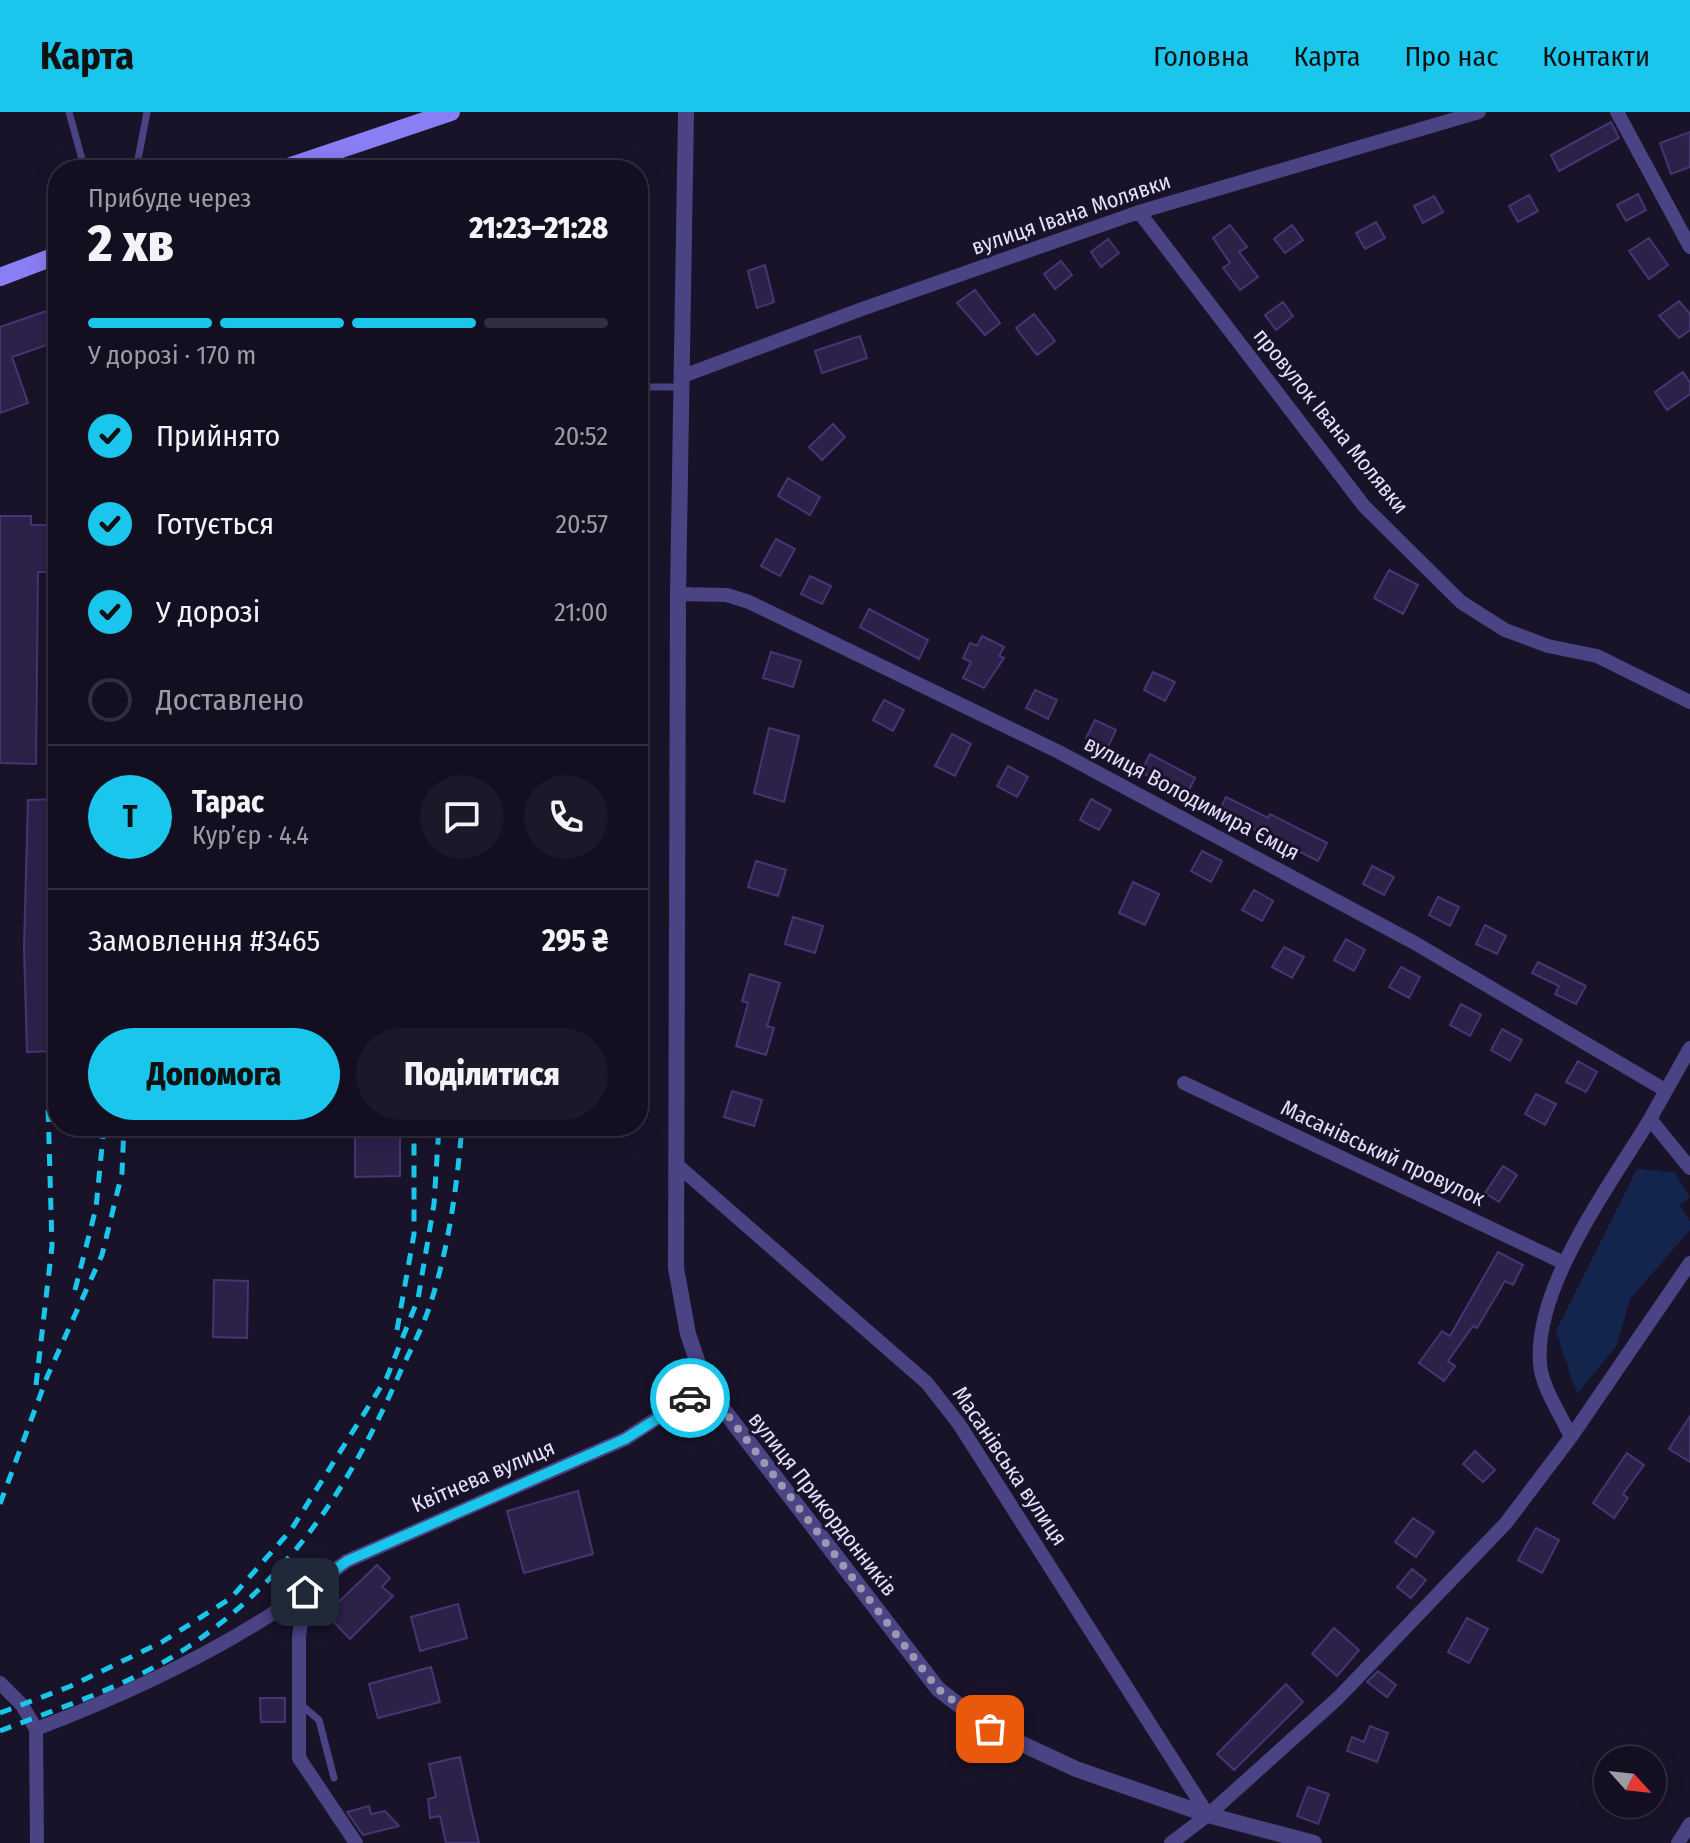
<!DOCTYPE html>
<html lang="uk">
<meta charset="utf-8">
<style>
body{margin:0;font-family:"Fira Sans Condensed",sans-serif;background:#1c1729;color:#f1f3f6;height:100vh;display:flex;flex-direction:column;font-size:30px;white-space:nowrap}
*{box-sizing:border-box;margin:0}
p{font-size:26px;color:#9d9ca5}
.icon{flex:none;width:44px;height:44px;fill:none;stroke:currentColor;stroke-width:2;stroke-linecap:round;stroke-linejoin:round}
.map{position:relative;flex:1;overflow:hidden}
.details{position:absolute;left:48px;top:48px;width:600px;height:976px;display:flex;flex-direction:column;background:#130e20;border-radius:32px;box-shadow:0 4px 20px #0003,0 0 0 2px #322e3e}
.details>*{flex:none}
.needle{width:52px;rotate:117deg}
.fabs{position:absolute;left:1594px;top:1634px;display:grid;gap:16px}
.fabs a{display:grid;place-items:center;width:72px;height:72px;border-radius:50%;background:#130e20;box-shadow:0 4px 20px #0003,0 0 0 2px #322e3e;font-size:40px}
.pin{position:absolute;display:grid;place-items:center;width:68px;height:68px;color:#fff;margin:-34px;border-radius:16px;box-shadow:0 4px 12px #0006}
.courier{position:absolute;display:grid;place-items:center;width:80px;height:80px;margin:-40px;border:6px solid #1bc6ec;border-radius:50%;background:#fff;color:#222;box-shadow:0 2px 10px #0007}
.headline em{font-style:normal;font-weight:800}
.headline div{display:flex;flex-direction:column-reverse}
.headline{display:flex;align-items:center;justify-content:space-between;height:136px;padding:0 40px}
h1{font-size:52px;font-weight:800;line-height:60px}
.bar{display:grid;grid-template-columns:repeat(4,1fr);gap:12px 8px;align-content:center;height:96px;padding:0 40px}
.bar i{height:10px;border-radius:6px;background:#322e3e}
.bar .current{background:#1bc6ec}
.bar p{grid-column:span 4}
.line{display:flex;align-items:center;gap:20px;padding:0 40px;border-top:2px solid #322e3e}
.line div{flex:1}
.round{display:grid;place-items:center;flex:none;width:84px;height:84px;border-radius:42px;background:#1c1729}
ol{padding:0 40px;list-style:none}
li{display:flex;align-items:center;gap:24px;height:88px}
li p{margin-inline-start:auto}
li .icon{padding:8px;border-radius:50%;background:#1bc6ec;color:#111;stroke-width:4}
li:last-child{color:#9d9ca5}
li i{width:44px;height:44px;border:4px solid #322e3e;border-radius:50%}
.cta{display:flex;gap:16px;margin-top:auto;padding:16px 40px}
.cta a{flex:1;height:92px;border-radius:48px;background:#1bc6ec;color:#111;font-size:32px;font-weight:800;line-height:92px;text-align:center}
.cta a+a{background:#1c1729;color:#f1f3f6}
header{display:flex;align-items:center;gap:48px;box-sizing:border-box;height:112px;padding:0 40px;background:#1bc6ec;color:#111}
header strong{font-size:38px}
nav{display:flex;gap:44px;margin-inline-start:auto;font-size:28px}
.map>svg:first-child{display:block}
.water{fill:#14254d}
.building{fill:#2c2149;stroke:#463573;stroke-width:2}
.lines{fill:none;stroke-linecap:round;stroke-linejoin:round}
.service{stroke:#4a4384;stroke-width:7}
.minor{stroke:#4a4384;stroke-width:14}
.tertiary{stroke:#4a4384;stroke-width:16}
.secondary{stroke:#8a7ef4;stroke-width:18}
.rail{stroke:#1bc6ec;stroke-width:5;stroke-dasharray:12 10;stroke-linecap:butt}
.done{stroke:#9d98b2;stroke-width:8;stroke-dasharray:0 14.4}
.route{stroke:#1bc6ec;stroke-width:10}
.labels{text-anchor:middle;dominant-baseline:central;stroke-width:6;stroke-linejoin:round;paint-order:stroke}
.street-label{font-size:22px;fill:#e4dffc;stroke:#19132a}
</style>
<header>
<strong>Карта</strong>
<nav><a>Головна</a><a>Карта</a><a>Про нас</a><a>Контакти</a></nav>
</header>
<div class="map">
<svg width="1690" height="1731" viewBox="0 0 1690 1731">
<rect width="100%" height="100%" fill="#19132a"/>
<path class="water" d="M 1637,1057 L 1674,1060 L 1690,1085 L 1679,1093 L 1690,1110 L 1690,1118 L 1630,1187 L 1617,1233 L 1577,1282 L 1556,1219 Z"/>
<path class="building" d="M 1611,10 L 1619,26 L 1559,59 L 1551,43 Z
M 1690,20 L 1690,55 L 1671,62 L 1660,31 Z
M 1638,82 L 1646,98 L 1626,109 L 1617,93 Z
M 1529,83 L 1538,99 L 1518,110 L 1509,94 Z
M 1434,84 L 1443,100 L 1423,111 L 1414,94 Z
M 1376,110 L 1385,126 L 1365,137 L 1356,121 Z
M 1230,113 L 1247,135 L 1239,140 L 1258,165 L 1240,178 L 1223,156 L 1230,151 L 1213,126 Z
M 1292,113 L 1303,128 L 1285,141 L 1274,127 Z
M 1649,126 L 1668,153 L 1649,167 L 1629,139 Z
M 1108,127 L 1119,141 L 1101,155 L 1091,140 Z
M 1061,149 L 1072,163 L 1055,177 L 1044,162 Z
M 765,153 L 774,190 L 757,196 L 748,159 Z
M 975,178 L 1000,211 L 985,223 L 957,191 Z
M 1679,189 L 1690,202 L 1690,218 L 1679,226 L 1659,204 Z
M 1283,190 L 1293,204 L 1276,218 L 1265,203 Z
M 58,195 L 58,229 L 12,245 L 28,291 L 0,301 L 0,215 Z
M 1034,202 L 1055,229 L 1037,243 L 1016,216 Z
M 860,224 L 867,246 L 822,261 L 815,239 Z
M 1683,260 L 1690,271 L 1690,282 L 1667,298 L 1655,280 Z
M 833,312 L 845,325 L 822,348 L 809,335 Z
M 788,366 L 820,385 L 810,403 L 778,384 Z
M 0,404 L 31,404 L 31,413 L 58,413 L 58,460 L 38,460 L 36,652 L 0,651 Z
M 776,427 L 795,437 L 780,464 L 761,454 Z
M 1389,458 L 1418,473 L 1403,502 L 1374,486 Z
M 810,464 L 831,474 L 822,492 L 801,482 Z
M 869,497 L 928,528 L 919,547 L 860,515 Z
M 982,524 L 1004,535 L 999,544 L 1004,546 L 984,576 L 963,566 L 971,550 L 963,546 L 970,531 L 977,534 Z
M 771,540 L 801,549 L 793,575 L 763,566 Z
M 1153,560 L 1175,570 L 1165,589 L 1144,578 Z
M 1035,578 L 1057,588 L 1048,607 L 1026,596 Z
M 884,588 L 904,598 L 893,619 L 873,608 Z
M 1095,608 L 1116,618 L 1107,637 L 1086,626 Z
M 769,616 L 799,624 L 784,690 L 754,681 Z
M 952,622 L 971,632 L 955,664 L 935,654 Z
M 1150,642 L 1195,666 L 1186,684 L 1141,660 Z
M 1008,654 L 1028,665 L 1017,685 L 997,674 Z
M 1226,685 L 1268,706 L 1270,702 L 1327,731 L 1318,749 L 1240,710 L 1238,714 L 1217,703 Z
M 58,687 L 58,939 L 27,940 L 24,835 L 28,688 Z
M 1091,687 L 1111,698 L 1099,718 L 1080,708 Z
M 1202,739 L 1222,749 L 1211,770 L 1191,759 Z
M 756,749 L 786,758 L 778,784 L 748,775 Z
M 1372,754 L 1394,765 L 1384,783 L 1363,772 Z
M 1133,770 L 1159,782 L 1145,813 L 1119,801 Z
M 1254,778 L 1273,789 L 1262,809 L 1242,798 Z
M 1438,785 L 1459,795 L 1450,814 L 1429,803 Z
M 793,805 L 823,814 L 815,841 L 785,832 Z
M 1485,813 L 1506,824 L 1497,842 L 1476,832 Z
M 1346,827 L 1365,838 L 1354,859 L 1334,848 Z
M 1284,835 L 1304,845 L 1292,866 L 1272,855 Z
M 1538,850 L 1586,874 L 1576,892 L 1555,882 L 1559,874 L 1532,861 Z
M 1401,855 L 1420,865 L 1409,886 L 1389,875 Z
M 750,862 L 780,871 L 767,914 L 774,916 L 766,943 L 736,934 L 748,891 L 742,889 Z
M 1461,892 L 1481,903 L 1470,924 L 1450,913 Z
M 1502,917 L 1522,928 L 1510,949 L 1491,938 Z
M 1578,949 L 1597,960 L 1586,980 L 1566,970 Z
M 732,979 L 762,988 L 754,1014 L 724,1005 Z
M 1536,982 L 1556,992 L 1545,1013 L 1525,1002 Z
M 355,1014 L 400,1014 L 400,1064 L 355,1065 Z
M 1503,1054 L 1517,1063 L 1499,1090 L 1485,1081 Z
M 1498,1140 L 1523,1153 L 1513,1173 L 1505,1169 L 1477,1216 L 1473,1214 L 1448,1249 L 1455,1254 L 1444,1269 L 1419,1251 L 1442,1219 L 1450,1224 Z
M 214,1168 L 248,1169 L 247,1226 L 213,1225 Z
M 1690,1304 L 1690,1350 L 1669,1337 Z
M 1475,1339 L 1495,1358 L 1483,1370 L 1463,1352 Z
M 1627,1341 L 1644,1353 L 1623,1382 L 1628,1386 L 1614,1406 L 1593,1391 Z
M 578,1379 L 593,1442 L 524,1461 L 507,1399 Z
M 1413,1406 L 1434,1420 L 1416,1445 L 1395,1430 Z
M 1536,1416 L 1559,1428 L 1542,1461 L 1518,1448 Z
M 377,1453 L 390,1466 L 382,1475 L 393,1484 L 350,1527 L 326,1502 Z
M 1412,1457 L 1426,1468 L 1411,1486 L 1397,1475 Z
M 458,1492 L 467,1526 L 420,1539 L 411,1505 Z
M 1467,1506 L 1488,1517 L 1469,1551 L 1448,1540 Z
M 1334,1516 L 1359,1538 L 1337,1564 L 1312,1542 Z
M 431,1555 L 440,1590 L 378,1606 L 369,1572 Z
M 1378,1559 L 1396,1573 L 1387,1585 L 1367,1570 Z
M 1286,1572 L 1303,1590 L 1234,1658 L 1217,1642 Z
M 260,1586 L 285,1586 L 285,1610 L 261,1610 Z
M 1370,1614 L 1388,1621 L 1377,1650 L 1347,1639 L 1352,1625 L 1364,1630 Z
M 460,1645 L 471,1697 L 479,1731 L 446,1731 L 440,1704 L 430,1706 L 428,1687 L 436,1685 L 429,1652 Z
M 1308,1675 L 1329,1682 L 1318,1712 L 1297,1704 Z
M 369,1694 L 371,1702 L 385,1699 L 399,1714 L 363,1723 L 347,1700 Z"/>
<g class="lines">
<path class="service" d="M 69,0 L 85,58
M 136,58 L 147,0
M 638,275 L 681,275
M 299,1591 L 319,1608 L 334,1666"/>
<path class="minor" d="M 1617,0 L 1690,135
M 1139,100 L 1364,394 L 1461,490 L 1505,518 L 1548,534 L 1597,544 L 1690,590
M 683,264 L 862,197 L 1139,100 L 1479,0
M 678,482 L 727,483 L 749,490 L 1059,640 L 1413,830 L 1665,978
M 1690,936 L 1650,1007 L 1690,1056
M 1184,971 L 1564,1151
M 676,1052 L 927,1271 L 959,1312 L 1208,1703 L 1338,1586 L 1506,1411 L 1571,1325 L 1690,1151
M 1571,1325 C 1561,1303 1541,1274 1540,1251 C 1534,1174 1611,1072 1650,1007
M 0,1571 L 22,1593 L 36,1617 L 37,1731
M 36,1617 C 131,1581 222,1538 305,1480
M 356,1731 L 299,1646 L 299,1525 L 305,1480 L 347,1449 L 625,1327 L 706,1275
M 1171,1731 L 1208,1703
M 1678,1731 L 1690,1712"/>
<path class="tertiary" d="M 686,0 L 678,482 L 676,1156 L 688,1222 L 706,1275 L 938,1577 L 990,1617 L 1076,1657 L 1208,1703 L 1314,1731"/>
<path class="secondary" d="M 279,58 L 451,0
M 0,165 L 58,143"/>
<path class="rail" d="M 75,1178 L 96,1096 L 104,1014
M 397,1218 L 414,1122 L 414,1014
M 36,1273 L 52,1134 L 48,993
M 0,1392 L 47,1265 L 102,1143 L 122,1061 L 124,1014
M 0,1601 L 71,1574 L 162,1530 L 231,1486 L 291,1418 L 387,1265 L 418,1187 L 434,1092 L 439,1014
M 0,1619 C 64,1594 131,1573 188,1535 C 290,1466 349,1376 398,1265 C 408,1242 422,1218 430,1193 C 449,1135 457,1074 462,1014"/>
</g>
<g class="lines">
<path class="done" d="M 690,1286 L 706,1275 L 938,1577 L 990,1617"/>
<path class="route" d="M 305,1480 L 347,1449 L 625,1327 L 690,1286"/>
</g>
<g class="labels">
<g class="street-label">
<text transform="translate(1071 102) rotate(-19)">вулиця Івана Молявки</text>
<text transform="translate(1331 309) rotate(51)">провулок Івана Молявки</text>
<text transform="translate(1192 686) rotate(28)">вулиця Володимира Ємця</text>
<text transform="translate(1383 1041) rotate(25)">Масанівський провулок</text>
<text transform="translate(1010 1354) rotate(56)">Масанівська вулиця</text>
<text transform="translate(483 1364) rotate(-23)">Квітнева вулиця</text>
<text transform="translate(823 1392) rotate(52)">вулиця Прикордонників</text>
</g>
</g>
</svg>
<div class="fabs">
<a><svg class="needle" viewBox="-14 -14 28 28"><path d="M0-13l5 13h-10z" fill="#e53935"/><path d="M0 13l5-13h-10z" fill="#9d9ca5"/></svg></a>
</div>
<div class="pin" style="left:990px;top:1617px;background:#ea580c"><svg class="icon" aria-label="bag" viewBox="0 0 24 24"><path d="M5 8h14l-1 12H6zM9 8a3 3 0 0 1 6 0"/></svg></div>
<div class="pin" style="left:305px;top:1480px;background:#1f2937"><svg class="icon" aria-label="home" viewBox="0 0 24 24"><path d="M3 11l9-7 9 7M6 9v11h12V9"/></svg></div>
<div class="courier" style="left:690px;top:1286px"><svg class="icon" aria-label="car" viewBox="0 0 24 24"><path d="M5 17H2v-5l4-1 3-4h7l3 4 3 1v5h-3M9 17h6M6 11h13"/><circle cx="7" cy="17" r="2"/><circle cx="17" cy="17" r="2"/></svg></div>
<section class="details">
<div class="headline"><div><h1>2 хв</h1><p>Прибуде через</p></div><em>21:23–21:28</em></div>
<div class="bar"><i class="current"></i><i class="current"></i><i class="current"></i><i></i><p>У дорозі · 170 m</p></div>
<ol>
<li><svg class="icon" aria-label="check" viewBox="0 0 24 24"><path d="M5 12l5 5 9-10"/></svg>Прийнято<p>20:52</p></li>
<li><svg class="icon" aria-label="check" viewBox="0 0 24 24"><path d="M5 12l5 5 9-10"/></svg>Готується<p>20:57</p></li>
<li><svg class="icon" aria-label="check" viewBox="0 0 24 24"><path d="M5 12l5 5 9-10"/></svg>У дорозі<p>21:00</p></li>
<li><i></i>Доставлено</li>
</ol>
<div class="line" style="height:144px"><b class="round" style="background:#1bc6ec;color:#111">Т</b><div><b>Тарас</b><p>Кур’єр · 4.4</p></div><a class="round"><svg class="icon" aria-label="chat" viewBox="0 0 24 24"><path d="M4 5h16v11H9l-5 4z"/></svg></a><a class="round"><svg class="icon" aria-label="phone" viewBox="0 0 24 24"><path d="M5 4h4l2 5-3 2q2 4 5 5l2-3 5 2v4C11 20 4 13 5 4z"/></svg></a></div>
<div class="line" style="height:104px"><div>Замовлення #3465</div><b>295 ₴</b></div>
<div class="cta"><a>Допомога</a><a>Поділитися</a></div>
</section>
</div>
